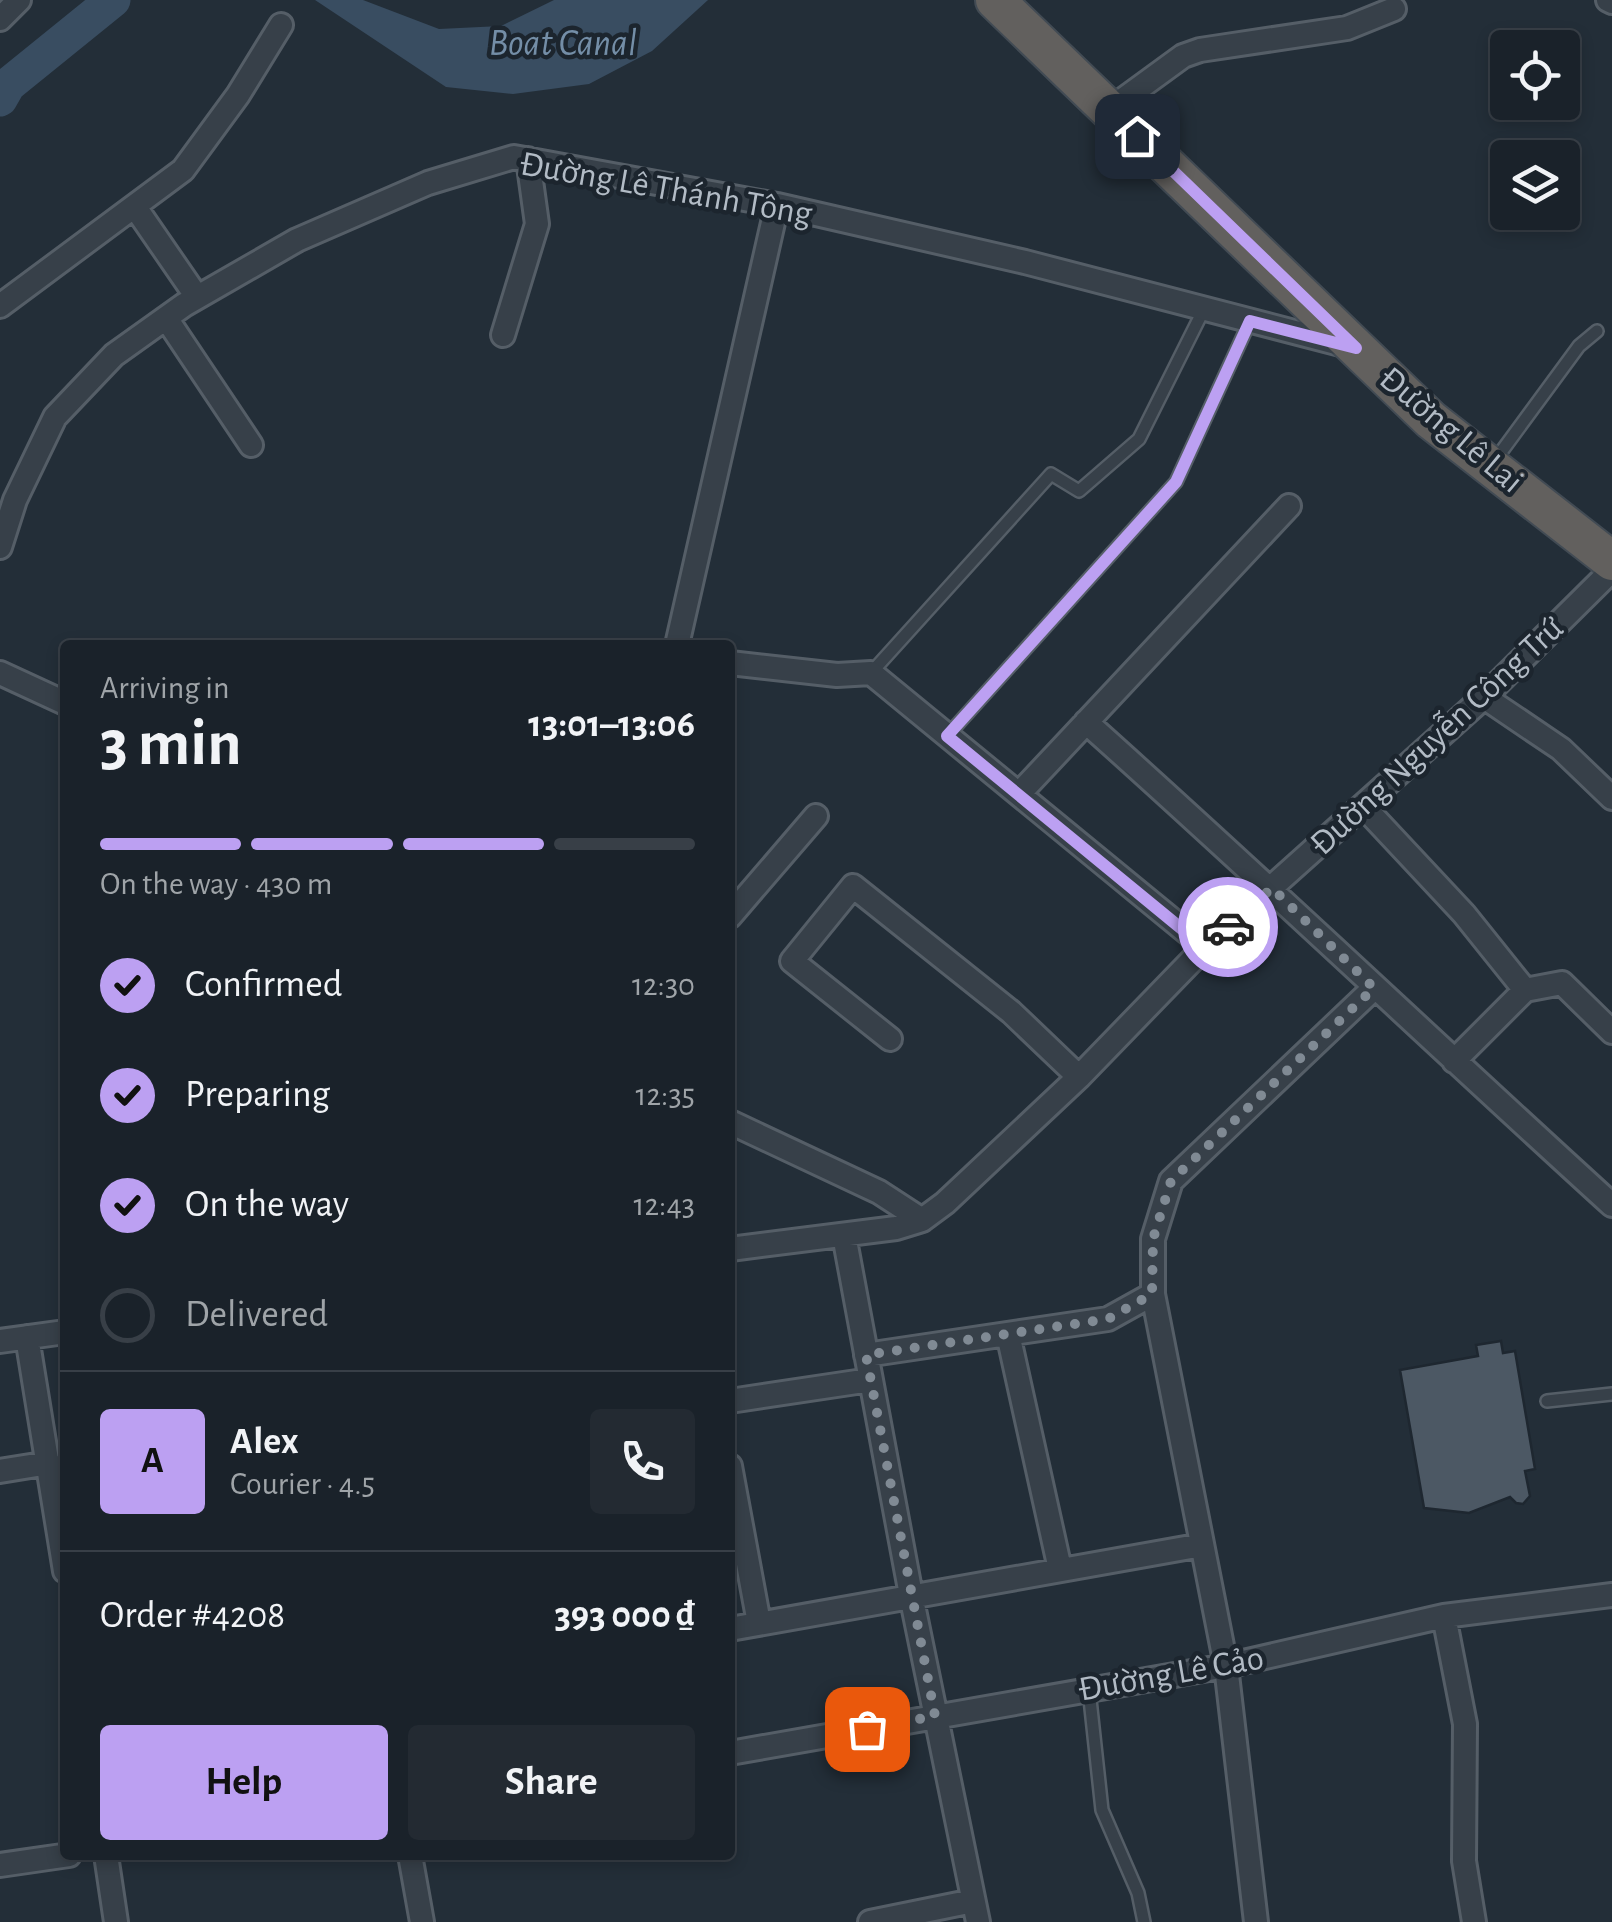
<!DOCTYPE html>
<meta charset="utf-8">
<style>
body{margin:0;font-family:"Alegreya Sans",sans-serif;background:#232a32;color:#f1f3f6;height:100vh;display:flex;flex-direction:column;font-size:38px;white-space:nowrap}
*{box-sizing:border-box;margin:0}
p{font-size:32px;color:#9fa4a8}
.icon{flex:none;width:55px;height:55px;fill:none;stroke:currentColor;stroke-width:2;stroke-linecap:round;stroke-linejoin:round}
.map{position:relative;flex:1;overflow:hidden}
.sheet{position:absolute;left:60px;top:640px;width:675px;height:1220px;display:flex;flex-direction:column;background:#1a222a;border-radius:10px;box-shadow:0 5px 15px #0003,0 0 0 2px #383f47}
.sheet>*{flex:none}
.controls{position:absolute;left:1490px;top:30px;display:grid;gap:20px}
.controls a{display:grid;place-items:center;width:90px;height:90px;border-radius:10px;background:#1a222a;box-shadow:0 5px 15px #0003,0 0 0 2px #383f47;font-size:50px}
.pin{position:absolute;display:grid;place-items:center;width:85px;height:85px;color:#fff;margin:-42px;border-radius:20px;box-shadow:0 5px 15px #0006}
.courier{position:absolute;display:grid;place-items:center;width:100px;height:100px;margin:-50px;border:8px solid #bca0f2;border-radius:50%;background:#fff;color:#222;box-shadow:0 2px 12px #0007}
.head em{font-style:normal;font-weight:700}
.head div{display:flex;flex-direction:column-reverse}
.head{display:flex;align-items:center;justify-content:space-between;height:170px;padding:0 40px}
h1{font-size:65px;font-weight:700;line-height:75px}
.bar{display:grid;grid-template-columns:repeat(4,1fr);gap:15px 10px;align-content:center;height:120px;padding:0 40px}
.bar i{height:12px;border-radius:8px;background:#383f47}
.bar .active{background:#bca0f2}
.bar p{grid-column:span 4}
.line{display:flex;align-items:center;gap:25px;padding:0 40px;border-top:2px solid #383f47}
.line div{flex:1}
.round{display:grid;place-items:center;flex:none;width:105px;height:105px;border-radius:10px;background:#232a32}
ol{padding:0 40px;list-style:none}
li{display:flex;align-items:center;gap:30px;height:110px}
li p{margin-inline-start:auto}
li .icon{padding:10px;border-radius:50%;background:#bca0f2;color:#111;stroke-width:4}
li:last-child{color:#9fa4a8}
li i{width:55px;height:55px;border:5px solid #383f47;border-radius:50%}
.cta{display:flex;gap:20px;margin-top:auto;padding:20px 40px}
.cta a{flex:1;height:115px;border-radius:10px;background:#bca0f2;color:#111;font-size:40px;font-weight:700;line-height:115px;text-align:center}
.cta a+a{background:#232a32;color:#f1f3f6}
.map>svg:first-child{display:block}
.water{fill:#394d61}
.lines{fill:none;stroke-linecap:round;stroke-linejoin:round}
.river{stroke:#394d61;stroke-width:35}
.building{fill:#4c5864;stroke:#1e2730;stroke-width:2.5}
.service-casing{stroke:#555e67;stroke-width:16}
.minor-casing{stroke:#555e67;stroke-width:28}
.trunk-casing{stroke:#424b54;stroke-width:42}
.service{stroke:#374049;stroke-width:11}
.minor{stroke:#374049;stroke-width:22}
.trunk{stroke:#62605e;stroke-width:38}
.done{stroke:#808a94;stroke-width:10;stroke-dasharray:0 18}
.route{stroke:#bca0f2;stroke-width:12}
.labels{text-anchor:middle;dominant-baseline:central;stroke-width:9;stroke-linejoin:round;paint-order:stroke}
.street-label{font-size:35px;fill:#b2bbc5;stroke:#1c252e}
.water-label{font-size:38px;font-style:italic;fill:#748ea7;stroke:#1c252e}
</style>
<div class="map">
<svg width="1612" height="1922" viewBox="0 0 1612 1922">
<rect width="100%" height="100%" fill="#232e38"/>
<path class="water" d="M 315,0 L 363,0 L 439,29 L 501,26 L 554,0 L 708,0 L 652,51 L 589,84 L 513,94 L 446,87 Z"/>
<g class="lines">
<path class="river" d="M 0,99 L 8,85 L 113,0"/>
</g>
<path class="building" d="M 1501,1341 L 1503,1353 L 1515,1351 L 1535,1469 L 1525,1471 L 1530,1496 L 1523,1504 L 1516,1503 L 1510,1497 L 1469,1513 L 1424,1508 L 1400,1370 L 1478,1356 L 1476,1345 Z"/>
<g class="lines">
<g class="service-casing">
<path id="service" d="M 1493,463 L 1579,346 L 1597,331
M 871,673 L 1051,474 L 1079,491 L 1139,439 L 1204,309
M 947,736 L 1176,482 L 1250,321
M 1547,1401 L 1612,1394
M 1089,1690 L 1102,1810 L 1138,1893 L 1144,1922"/>
</g>
<g class="minor-casing">
<path id="minor" d="M 1608,0 L 1612,2
M 0,19 L 19,0
M 1109,110 L 1183,56 L 1200,50 L 1347,28 L 1394,9
M 135,207 L 197,297
M 0,306 L 183,170 L 238,95 L 281,25
M 166,318 L 251,445
M 503,335 L 537,224 L 528,159
M 0,547 L 15,500 L 55,417 L 114,355 L 184,305 L 297,240 L 428,183 L 514,157 L 777,205 L 1025,262 L 1348,346
M 677,645 L 777,205
M 730,663 L 837,675 L 871,673 L 1205,947
M 0,673 L 65,703
M 1484,697 L 1561,749 L 1612,798
M 1086,722 C 1264,881 1436,1045 1612,1205
M 1019,794 L 1289,506
M 1363,806 L 1464,914 L 1525,990
M 730,916 L 816,816
M 890,1039 L 792,961 L 853,886 L 1011,1012 L 1079,1077
M 1454,1061 L 1525,990 L 1562,983 L 1612,1032
M 730,1122 L 879,1192 L 922,1220
M 844,1235 L 911,1595 L 978,1922
M 730,1249 L 896,1228 L 922,1220 L 945,1203 L 1079,1077 L 1205,947 L 1484,697 L 1612,570
M 1153,1294 L 1226,1666 L 1256,1922
M 1008,1334 L 1060,1569
M 27,1337 L 65,1571
M 0,1341 L 65,1332
M 866,1355 L 1108,1319 L 1153,1294 L 1153,1239 L 1171,1181 L 1374,988
M 730,1401 L 870,1380
M 730,1466 L 759,1623
M 0,1471 L 49,1463
M 1444,1616 L 1465,1724 L 1464,1861 L 1474,1922
M 730,1629 L 1202,1545
M 730,1753 L 1226,1666 L 1444,1616 L 1612,1595
M 106,1855 L 116,1922
M 410,1855 L 422,1922
M 0,1865 L 69,1855
M 870,1922 L 973,1901"/>
</g>
<g class="trunk-casing">
<path id="trunk" d="M 995,0 L 1431,420 L 1612,561"/>
</g>
<use href="#service" class="service"/>
<use href="#minor" class="minor"/>
<use href="#trunk" class="trunk"/>
</g>
<g class="lines">
<path class="done" d="M 867,1729 L 935,1716 L 866,1355 L 1108,1319 L 1152,1294 L 1153,1239 L 1171,1181 L 1374,988 L 1272,888 L 1228,927"/>
<path class="route" d="M 1137,136 L 1356,348 L 1250,321 L 1176,482 L 947,736 L 1205,948 L 1228,927"/>
</g>
<g class="labels">
<g class="street-label">
<text transform="translate(666 189) rotate(10)">Đường Lê Thánh Tông</text>
<text transform="translate(1451 430) rotate(40)">Đường Lê Lai</text>
<text transform="translate(1437 736) rotate(-43)">Đường Nguyễn Công Trứ</text>
<text transform="translate(1171 1674) rotate(-10)">Đường Lê Cảo</text>
</g>
<g class="water-label">
<text x="563" y="44">Boat Canal</text>
</g>
</g>
</svg>
<div class="controls">
<a><svg class="icon" aria-label="locate" viewBox="0 0 24 24"><circle cx="12" cy="12" r="6"/><path d="M12 2v4M12 18v4M2 12h4M18 12h4"/></svg></a>
<a><svg class="icon" aria-label="layers" viewBox="0 0 24 24"><path d="M12 4l9 5-9 5-9-5zM3 14l9 5 9-5"/></svg></a>
</div>
<div class="pin" style="left:867px;top:1729px;background:#ea580c"><svg class="icon" aria-label="bag" viewBox="0 0 24 24"><path d="M5 8h14l-1 12H6zM9 8a3 3 0 0 1 6 0"/></svg></div>
<div class="pin" style="left:1137px;top:136px;background:#1f2937"><svg class="icon" aria-label="home" viewBox="0 0 24 24"><path d="M3 11l9-7 9 7M6 9v11h12V9"/></svg></div>
<div class="courier" style="left:1228px;top:927px"><svg class="icon" aria-label="car" viewBox="0 0 24 24"><path d="M5 17H2v-5l4-1 3-4h7l3 4 3 1v5h-3M9 17h6M6 11h13"/><circle cx="7" cy="17" r="2"/><circle cx="17" cy="17" r="2"/></svg></div>
<section class="sheet">
<div class="head"><div><h1>3 min</h1><p>Arriving in</p></div><em>13:01–13:06</em></div>
<div class="bar"><i class="active"></i><i class="active"></i><i class="active"></i><i></i><p>On the way · 430 m</p></div>
<ol>
<li><svg class="icon" aria-label="check" viewBox="0 0 24 24"><path d="M5 12l5 5 9-10"/></svg>Confirmed<p>12:30</p></li>
<li><svg class="icon" aria-label="check" viewBox="0 0 24 24"><path d="M5 12l5 5 9-10"/></svg>Preparing<p>12:35</p></li>
<li><svg class="icon" aria-label="check" viewBox="0 0 24 24"><path d="M5 12l5 5 9-10"/></svg>On the way<p>12:43</p></li>
<li><i></i>Delivered</li>
</ol>
<div class="line" style="height:180px"><b class="round" style="background:#bca0f2;color:#111">A</b><div><b>Alex</b><p>Courier · 4.5</p></div><a class="round"><svg class="icon" aria-label="phone" viewBox="0 0 24 24"><path d="M5 4h4l2 5-3 2q2 4 5 5l2-3 5 2v4C11 20 4 13 5 4z"/></svg></a></div>
<div class="line" style="height:130px"><div>Order #4208</div><b>393 000 ₫</b></div>
<div class="cta"><a>Help</a><a>Share</a></div>
</section>
</div>
